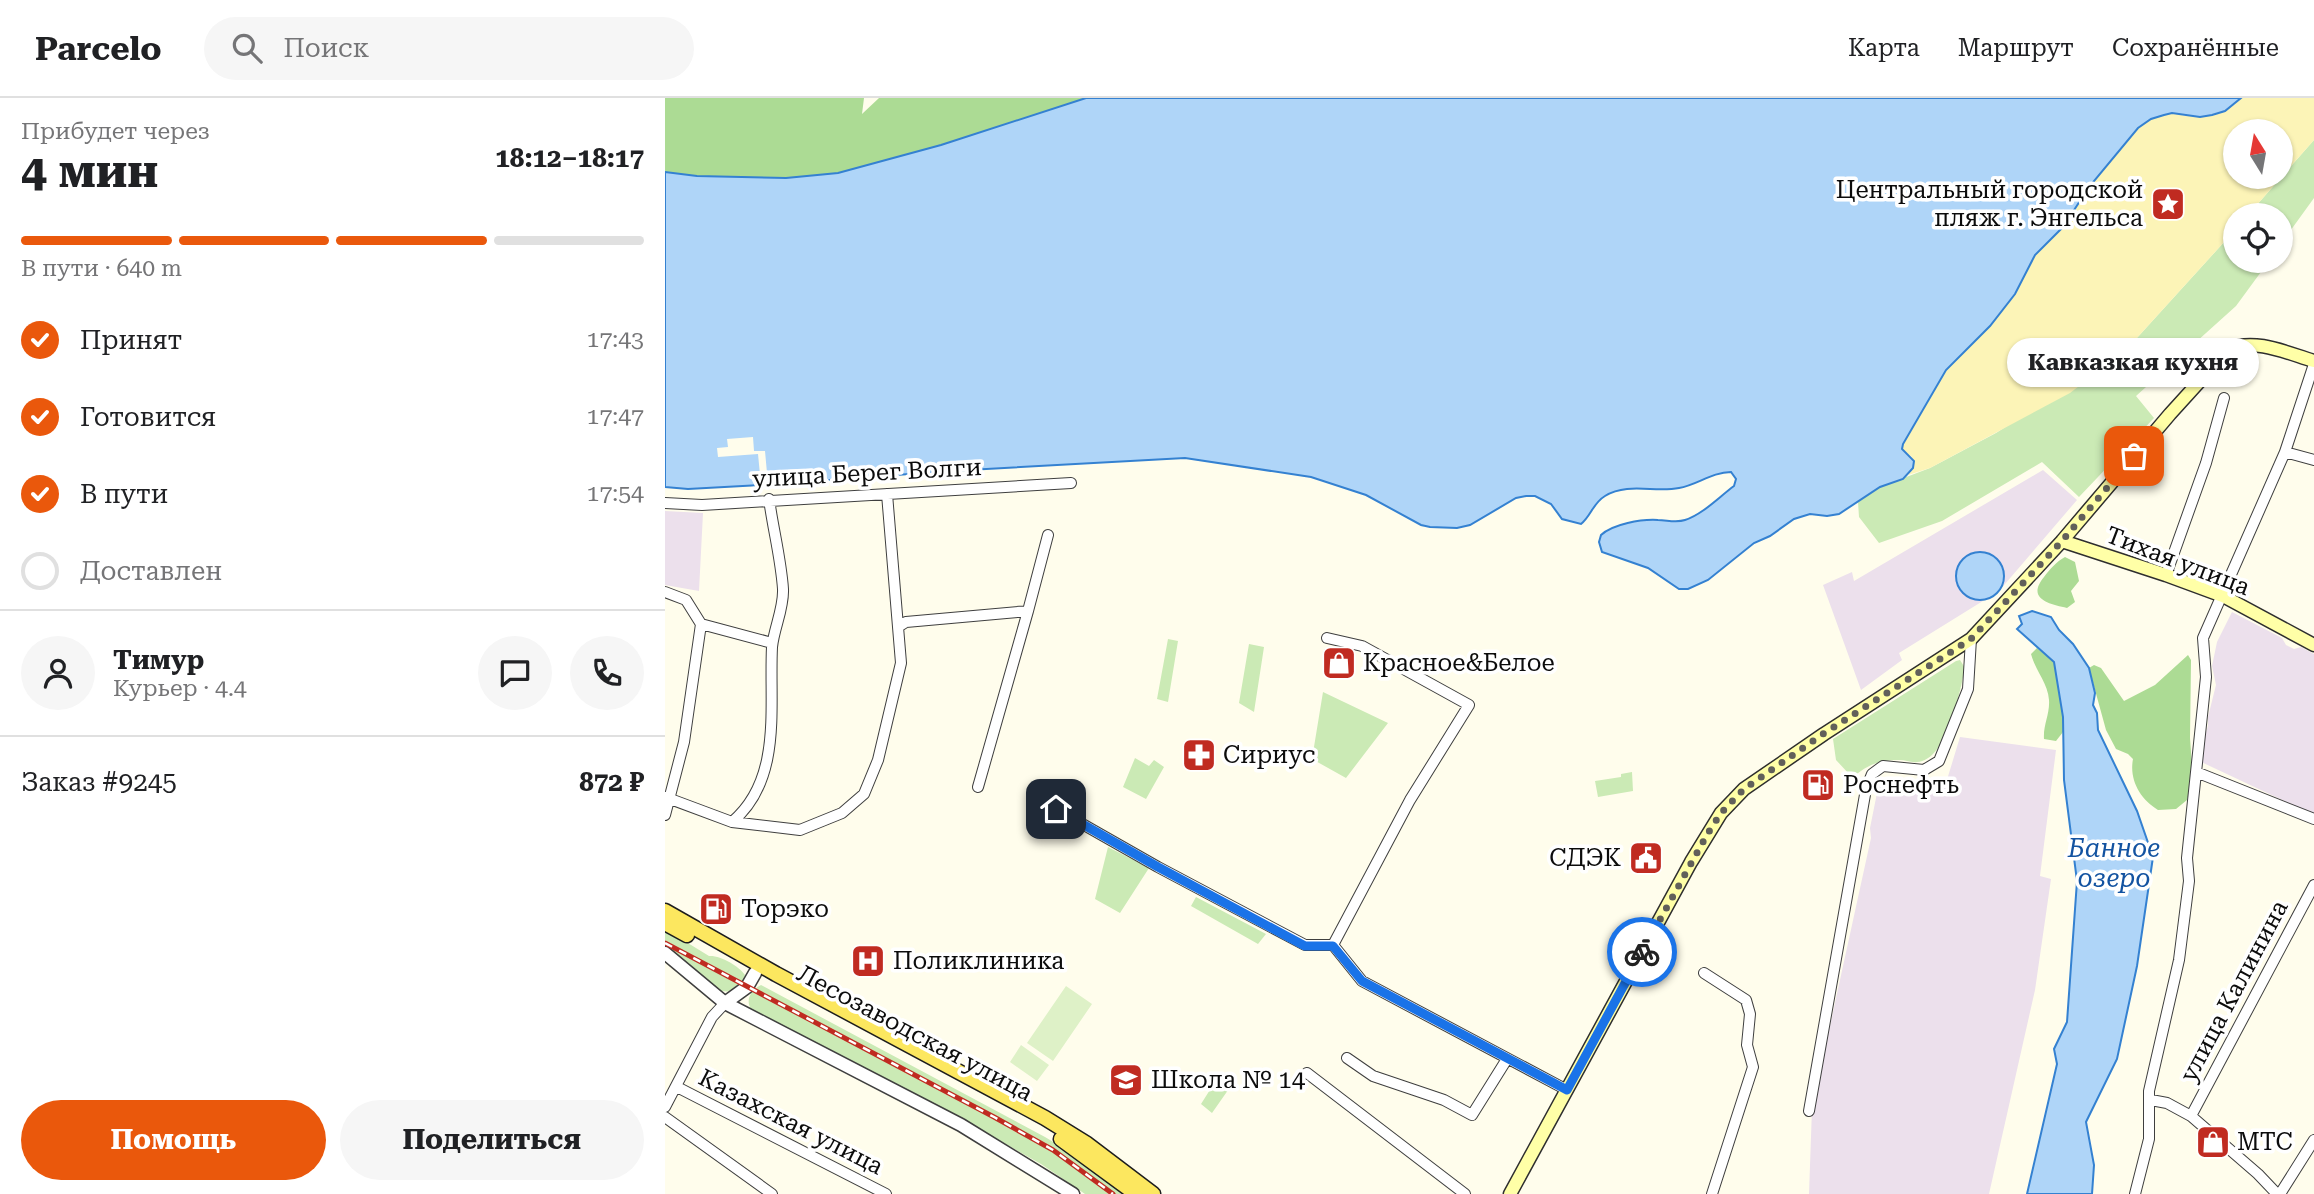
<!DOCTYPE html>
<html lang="ru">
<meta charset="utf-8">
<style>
body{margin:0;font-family:"Roboto Serif",serif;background:#f6f6f6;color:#202124;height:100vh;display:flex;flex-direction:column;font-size:26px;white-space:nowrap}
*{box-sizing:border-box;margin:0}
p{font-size:23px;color:#757577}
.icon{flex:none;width:38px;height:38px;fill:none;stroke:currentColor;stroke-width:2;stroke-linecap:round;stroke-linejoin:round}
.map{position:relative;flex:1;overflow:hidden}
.side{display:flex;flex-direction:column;background:#fff;width:665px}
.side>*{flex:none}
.needle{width:46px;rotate:349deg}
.fabs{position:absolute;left:1558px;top:21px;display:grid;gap:14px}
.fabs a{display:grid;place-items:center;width:70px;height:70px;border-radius:50%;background:#fff;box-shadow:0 2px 5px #0004;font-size:35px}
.pin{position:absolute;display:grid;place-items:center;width:60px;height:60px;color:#fff;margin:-30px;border-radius:14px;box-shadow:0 4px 10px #0006}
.courier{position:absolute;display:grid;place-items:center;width:70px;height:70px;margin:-35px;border:5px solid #1a73e8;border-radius:50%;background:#fff;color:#222;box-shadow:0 2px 9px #0007}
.bubble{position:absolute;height:49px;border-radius:24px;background:#fff;box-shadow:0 2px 5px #0004;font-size:23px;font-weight:700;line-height:49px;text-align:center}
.head em{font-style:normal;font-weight:700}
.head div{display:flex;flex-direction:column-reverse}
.head{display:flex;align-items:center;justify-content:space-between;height:119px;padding:0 21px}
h1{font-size:46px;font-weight:700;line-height:52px}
.bar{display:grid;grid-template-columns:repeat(4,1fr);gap:10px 7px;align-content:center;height:84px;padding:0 21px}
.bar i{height:9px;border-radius:5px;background:#e0e0e0}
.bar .on{background:#ea580c}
.bar p{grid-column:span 4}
.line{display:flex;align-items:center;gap:18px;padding:0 21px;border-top:2px solid #e0e0e0}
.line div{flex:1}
.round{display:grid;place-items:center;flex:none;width:74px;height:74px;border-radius:37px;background:#f6f6f6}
ol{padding:0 21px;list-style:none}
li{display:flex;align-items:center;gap:21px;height:77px}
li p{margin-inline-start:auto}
li .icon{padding:7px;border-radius:50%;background:#ea580c;color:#fff;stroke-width:4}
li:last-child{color:#757577}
li i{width:38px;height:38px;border:4px solid #e0e0e0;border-radius:50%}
.action{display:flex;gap:14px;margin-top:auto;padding:14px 21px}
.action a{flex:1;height:80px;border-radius:42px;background:#ea580c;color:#fff;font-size:28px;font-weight:700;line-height:80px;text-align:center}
.action a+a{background:#f6f6f6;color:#202124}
header{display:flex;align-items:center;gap:42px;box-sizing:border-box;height:98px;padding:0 35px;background:#fff;border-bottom:2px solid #e0e0e0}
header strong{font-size:33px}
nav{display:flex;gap:38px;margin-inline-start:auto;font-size:24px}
.search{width:490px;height:63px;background:#f6f6f6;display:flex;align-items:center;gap:18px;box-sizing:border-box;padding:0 24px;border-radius:38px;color:#757577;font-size:26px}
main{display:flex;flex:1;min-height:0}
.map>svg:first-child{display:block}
.industrial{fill:#ece0ec}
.green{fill:#cbeab5}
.forest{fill:#acdb94}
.sand{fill:#fcf4b7;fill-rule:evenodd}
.pitch{fill:#def1c7}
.water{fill:#afd5f8;stroke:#3481d1;stroke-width:2}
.pier{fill:#fffdec}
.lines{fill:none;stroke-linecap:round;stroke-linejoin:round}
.minor-casing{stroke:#3f3f3f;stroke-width:12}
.tertiary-casing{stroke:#3f3f3f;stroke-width:15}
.secondary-casing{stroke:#2e2e2e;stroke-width:15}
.primary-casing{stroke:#1d1d1d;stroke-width:17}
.minor{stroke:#fff;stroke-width:10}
.tertiary{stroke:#fff;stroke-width:12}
.secondary{stroke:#ffffa7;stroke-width:12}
.primary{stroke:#fce75f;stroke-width:14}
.rail-casing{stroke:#c02b21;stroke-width:5}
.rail{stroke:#fff;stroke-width:2.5;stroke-dasharray:8;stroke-linecap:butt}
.done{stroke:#61605a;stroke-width:7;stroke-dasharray:0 12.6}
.route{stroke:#1a73e8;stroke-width:9}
.labels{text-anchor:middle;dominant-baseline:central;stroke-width:7;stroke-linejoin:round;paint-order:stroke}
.poi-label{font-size:24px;fill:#0c0c0c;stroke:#fff;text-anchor:start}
.street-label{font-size:24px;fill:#0c0c0c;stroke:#fff}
.water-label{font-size:26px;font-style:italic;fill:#1353a1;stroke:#fff}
</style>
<header>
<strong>Parcelo</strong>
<div class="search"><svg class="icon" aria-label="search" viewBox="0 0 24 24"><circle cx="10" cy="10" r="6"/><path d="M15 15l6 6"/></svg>Поиск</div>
<nav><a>Карта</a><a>Маршрут</a><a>Сохранённые</a></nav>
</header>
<main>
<section class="side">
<div class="head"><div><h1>4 мин</h1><p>Прибудет через</p></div><em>18:12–18:17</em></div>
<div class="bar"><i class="on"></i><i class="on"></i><i class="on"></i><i></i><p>В пути · 640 m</p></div>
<ol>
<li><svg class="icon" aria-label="check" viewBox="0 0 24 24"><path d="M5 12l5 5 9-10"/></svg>Принят<p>17:43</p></li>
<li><svg class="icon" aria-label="check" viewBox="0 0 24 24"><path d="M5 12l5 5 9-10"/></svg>Готовится<p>17:47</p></li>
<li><svg class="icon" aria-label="check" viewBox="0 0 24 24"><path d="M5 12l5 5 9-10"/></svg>В пути<p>17:54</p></li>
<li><i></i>Доставлен</li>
</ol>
<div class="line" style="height:126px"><a class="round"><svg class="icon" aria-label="person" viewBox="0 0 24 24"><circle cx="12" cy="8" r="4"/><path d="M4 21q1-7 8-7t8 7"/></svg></a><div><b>Тимур</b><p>Курьер · 4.4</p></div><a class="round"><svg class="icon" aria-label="chat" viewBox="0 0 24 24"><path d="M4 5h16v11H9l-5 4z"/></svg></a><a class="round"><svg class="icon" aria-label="phone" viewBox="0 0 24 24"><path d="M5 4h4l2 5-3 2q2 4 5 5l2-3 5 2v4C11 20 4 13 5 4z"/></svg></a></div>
<div class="line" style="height:91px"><div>Заказ #9245</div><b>872 ₽</b></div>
<div class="action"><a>Помощь</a><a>Поделиться</a></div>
</section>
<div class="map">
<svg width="1649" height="1096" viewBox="0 0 1649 1096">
<rect width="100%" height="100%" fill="#fffdec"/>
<path class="industrial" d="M 1378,372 L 1412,402 L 1334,493 L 1234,555 L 1237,562 L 1196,592 L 1158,487 L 1187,474 L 1189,483 Z
M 0,413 L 38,415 L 34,493 L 0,487 Z
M 1567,514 L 1617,540 L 1621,547 L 1629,551 L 1636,549 L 1649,556 L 1649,717 L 1532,662 L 1543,628 L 1543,619 L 1551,587 L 1547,568 L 1552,544 Z
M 1295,639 L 1391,652 L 1375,778 L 1386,781 L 1370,892 L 1324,1096 L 1144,1096 L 1147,1010 L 1206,740 L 1205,730 L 1215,680 L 1281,685 Z"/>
<path class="green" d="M 1649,42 L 1649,100 L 1615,147 L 1615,117 L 1583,117 Z
M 1570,132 L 1570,163 L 1604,163 L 1571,208 L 1471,298 L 1489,320 L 1414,399 L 1377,364 L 1277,423 L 1214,445 L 1194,419 L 1193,404 L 1215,389 L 1265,370 L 1331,335 L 1461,252 Z
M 503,541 L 513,543 L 503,604 L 492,601 Z
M 584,546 L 599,549 L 589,614 L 574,605 Z
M 1295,562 L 1300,570 C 1295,593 1282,663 1252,664 C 1247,665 1240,662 1235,662 C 1216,661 1198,668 1186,682 L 1185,677 L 1171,662 L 1168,641 L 1291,563 Z
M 658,594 L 723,625 L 681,680 L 647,661 Z
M 470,660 L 484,668 L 489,662 L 499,669 L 481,701 L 458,689 Z
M 967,674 L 968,693 L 933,699 L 930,683 L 956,679 L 956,676 Z
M 443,749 L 484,770 L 455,815 L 430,801 Z
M 531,799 L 601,836 L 593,846 L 526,808 Z
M 0,831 L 44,858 C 55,857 74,868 80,877 C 77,892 66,896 52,892 L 0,848 Z
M 96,887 L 380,1039 L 405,1054 L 459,1096 L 420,1096 L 376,1066 L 303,1025 L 89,915 C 79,905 84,893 96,887 Z
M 555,976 L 568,985 L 547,1015 L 536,1006 Z"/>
<path class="forest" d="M 0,0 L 199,0 L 197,16 L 214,0 L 421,0 L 276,47 L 173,75 L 121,80 L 32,78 L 0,74 Z
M 1400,459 L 1410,464 L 1414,483 L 1406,493 L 1410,504 L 1402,510 C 1384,506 1361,501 1379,479 C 1385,471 1391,464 1400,459 Z
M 1372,550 L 1389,564 L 1398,619 L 1398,634 L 1391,643 L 1379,641 C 1378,627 1385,616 1384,602 C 1383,585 1370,572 1366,556 Z
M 1523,557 L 1526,562 L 1525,640 L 1528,683 L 1522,702 L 1511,711 L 1493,712 C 1475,701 1464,682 1468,661 L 1463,656 L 1451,651 L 1441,632 L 1424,570 L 1429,567 L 1436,570 L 1459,603 L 1490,587 Z"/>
<path class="sand" d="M 1576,0 L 1649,0 L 1649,42 L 1583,117 L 1570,117 L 1570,132 L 1461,252 L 1405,295 L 1265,370 L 1243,377 L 1248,370 L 1247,359 L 1237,351 L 1238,346 L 1281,272 L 1325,228 L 1370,157 L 1398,129 L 1424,89 L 1473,30 L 1486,21 L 1499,17 L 1508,15 L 1521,18 L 1569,7 ZM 1570,33 L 1615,33 L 1615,79 L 1570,79 Z"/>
<path class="pitch" d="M 401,888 L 427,906 L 388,963 L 362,945 Z
M 356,947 L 384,967 L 372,983 L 345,964 Z"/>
<path class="water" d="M 421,0 L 1576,0 L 1560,13 L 1547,17 L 1535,19 L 1507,15 L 1499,17 L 1486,21 L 1473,30 L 1424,89 L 1398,129 L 1370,157 L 1350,196 L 1325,228 L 1281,272 L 1238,346 L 1237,351 L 1249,363 L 1248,370 L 1238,381 L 1215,389 L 1174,416 L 1162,418 L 1145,416 L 1129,421 L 1105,438 L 1089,445 L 1043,482 L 1023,491 L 1014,491 L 983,470 L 937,454 L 934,444 L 936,437 C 948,426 976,421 993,422 C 1002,422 1011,425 1020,422 C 1038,416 1054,399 1069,388 L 1071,381 L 1066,374 C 1047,374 1032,387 1014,390 C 990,395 963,384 940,398 C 928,405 926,418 916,426 L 897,421 L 886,406 L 870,398 L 861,398 L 851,400 L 805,427 L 792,430 L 765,429 L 756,427 L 701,397 L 646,379 L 520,360 L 285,373 L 96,387 L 23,391 L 0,389 L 0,74 L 32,78 L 121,80 L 173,75 L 276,47 Z
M1291 478a24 24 0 1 1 48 0a24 24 0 1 1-48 0Z
M 1367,513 L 1386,519 L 1394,532 L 1408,546 L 1424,570 L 1430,595 L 1428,607 L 1432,615 L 1433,632 L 1472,713 L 1488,759 L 1472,868 L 1452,961 L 1421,1024 L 1429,1067 L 1427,1096 L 1362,1096 L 1392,966 L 1389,951 L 1402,924 L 1412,783 L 1399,682 L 1398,619 L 1389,564 L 1352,531 L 1357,526 L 1354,518 Z"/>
<path class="pier" d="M 88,339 L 89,353 L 100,353 L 102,375 L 98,376 L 99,387 L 96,387 L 93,356 L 53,359 L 52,350 L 63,349 L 62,341 Z"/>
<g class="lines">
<g class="minor-casing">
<path id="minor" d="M 1620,354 L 1649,362
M 0,405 L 37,407 L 406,385
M 1501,477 L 1541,365 L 1559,300
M 0,494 L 21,502 L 36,526 L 19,644 L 0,717
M 36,526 L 107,545
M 233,529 L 241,524 L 363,513 L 383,437
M 662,540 L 697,548 L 804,607 L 745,702 L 668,847
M 1531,674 L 1649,721
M 313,689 L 363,513
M 0,699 L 67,724 L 135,732 L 177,715 L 199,696 L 213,662 L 236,565 L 222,396
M 391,711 L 493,769 L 640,847 L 668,847
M 67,724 C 118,681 104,608 107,549 C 109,530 119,510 118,491 C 116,461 108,431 104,401
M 668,847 L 697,883 L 902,992
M 1039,875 L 1081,902 L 1085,916 L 1082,947 L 1088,969 L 1047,1096
M 682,960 L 708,978 L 779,1002 L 807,1017 L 842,961
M 642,975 L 800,1096
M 12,989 L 221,1096
M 1486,1002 L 1502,1005 L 1526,1018 L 1593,1076 L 1612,1096
M 0,1009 L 47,919 L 60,905
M 1144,1013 L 1201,691 L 1207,676 L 1218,668 L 1259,672 L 1274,663 L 1303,591 L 1306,541
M 1526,1018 L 1649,787
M 0,1019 L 107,1096
M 1470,1096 L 1484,1041 L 1484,993 L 1514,862 L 1524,783 L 1522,760 L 1541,579 L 1538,540 L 1620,354 L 1649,266
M 1615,1096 L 1649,1042"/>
</g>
<g class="tertiary-casing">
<path id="tertiary" d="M 0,855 L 60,905 L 296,1027 L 408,1096
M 60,905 L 82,889 L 90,875"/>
</g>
<g class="secondary-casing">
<path id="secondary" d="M 1397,443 L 1501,477 L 1558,498 L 1649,547
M 845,1096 L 1026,764 L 1056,715 L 1079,691 L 1159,636 L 1306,541 L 1397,443 L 1505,316 L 1564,251 C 1591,240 1622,255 1649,263"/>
</g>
<g class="primary-casing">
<path id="primary" d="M 0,813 L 111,876 L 380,1020 L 422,1046 L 488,1096
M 0,825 L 22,837
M 396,1041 L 471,1096"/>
</g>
<use href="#minor" class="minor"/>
<use href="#tertiary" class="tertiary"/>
<use href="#secondary" class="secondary"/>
<use href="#primary" class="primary"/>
<g class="rail-casing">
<path id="rail" d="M 0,845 L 329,1019 L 388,1052 L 448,1096"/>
</g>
<use href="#rail" class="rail"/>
</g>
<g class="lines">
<path class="done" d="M 977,854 L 1043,735 L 1056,715 L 1079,691 L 1158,636 L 1306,541 L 1397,443 L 1469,358"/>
<path class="route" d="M 391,711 L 493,769 L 640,848 L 668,848 L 697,883 L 902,992 L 977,854"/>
</g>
<defs>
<g id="sight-square" transform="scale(1.75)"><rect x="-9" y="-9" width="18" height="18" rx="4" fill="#c02b21" stroke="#fff"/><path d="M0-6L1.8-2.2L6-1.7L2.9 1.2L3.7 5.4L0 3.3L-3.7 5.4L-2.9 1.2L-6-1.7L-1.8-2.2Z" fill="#fff"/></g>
<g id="shop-square" transform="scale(1.75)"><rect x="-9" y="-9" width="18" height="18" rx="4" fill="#c02b21" stroke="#fff"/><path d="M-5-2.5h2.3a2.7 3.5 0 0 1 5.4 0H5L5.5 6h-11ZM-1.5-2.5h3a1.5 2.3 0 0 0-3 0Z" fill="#fff"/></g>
<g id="pharmacy-square" transform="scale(1.75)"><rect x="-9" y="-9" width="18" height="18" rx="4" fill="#c02b21" stroke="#fff"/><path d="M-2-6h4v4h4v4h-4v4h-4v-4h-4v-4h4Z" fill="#fff"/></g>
<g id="fuel-square" transform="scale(1.75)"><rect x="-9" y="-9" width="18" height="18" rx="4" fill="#c02b21" stroke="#fff"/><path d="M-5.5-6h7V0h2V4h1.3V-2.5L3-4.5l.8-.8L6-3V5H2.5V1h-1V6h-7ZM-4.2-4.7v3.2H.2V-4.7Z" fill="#fff"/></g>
<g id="civic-square" transform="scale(1.75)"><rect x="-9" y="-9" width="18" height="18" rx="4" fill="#c02b21" stroke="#fff"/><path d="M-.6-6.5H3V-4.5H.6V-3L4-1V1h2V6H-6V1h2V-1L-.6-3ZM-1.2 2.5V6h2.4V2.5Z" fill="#fff"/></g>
<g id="hospital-square" transform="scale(1.75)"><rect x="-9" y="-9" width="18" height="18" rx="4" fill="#c02b21" stroke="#fff"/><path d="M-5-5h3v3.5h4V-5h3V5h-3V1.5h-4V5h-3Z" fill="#fff"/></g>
<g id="school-square" transform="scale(1.75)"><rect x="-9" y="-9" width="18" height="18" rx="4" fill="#c02b21" stroke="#fff"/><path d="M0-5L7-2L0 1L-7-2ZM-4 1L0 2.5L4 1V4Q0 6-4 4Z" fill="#fff"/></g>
</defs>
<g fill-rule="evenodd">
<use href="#sight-square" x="1503" y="106"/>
<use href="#shop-square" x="674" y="565"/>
<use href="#pharmacy-square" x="534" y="657"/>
<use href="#fuel-square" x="1153" y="687"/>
<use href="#civic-square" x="981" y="760"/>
<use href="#fuel-square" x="51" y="811"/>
<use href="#hospital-square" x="203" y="863"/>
<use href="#school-square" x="461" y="982"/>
<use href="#shop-square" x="1548" y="1044"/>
</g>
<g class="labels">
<g class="poi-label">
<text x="1478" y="92" text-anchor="end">Центральный городской<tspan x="1478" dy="28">пляж г. Энгельса</tspan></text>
<text x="698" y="565">Красное&amp;Белое</text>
<text x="558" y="657">Сириус</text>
<text x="1178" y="687">Роснефть</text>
<text x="956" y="760" text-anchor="end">СДЭК</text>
<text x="76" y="811">Торэко</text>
<text x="228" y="863">Поликлиника</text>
<text x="486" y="982">Школа № 14</text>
<text x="1572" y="1044">МТС</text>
</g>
<g class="street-label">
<text transform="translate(202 375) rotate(-3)">улица Берег Волги</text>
<text transform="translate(1513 463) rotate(21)">Тихая улица</text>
<text transform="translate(1569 893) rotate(-62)">улица Калинина</text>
<text transform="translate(250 935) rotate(28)">Лесозаводская улица</text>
<text transform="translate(126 1024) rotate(27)">Казахская улица</text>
</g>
<g class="water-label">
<text x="1449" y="750">Банное<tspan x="1449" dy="30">озеро</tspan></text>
</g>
</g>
</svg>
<div class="fabs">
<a><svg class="needle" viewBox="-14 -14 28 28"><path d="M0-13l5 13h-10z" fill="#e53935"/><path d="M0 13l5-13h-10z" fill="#757577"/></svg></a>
<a><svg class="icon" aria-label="locate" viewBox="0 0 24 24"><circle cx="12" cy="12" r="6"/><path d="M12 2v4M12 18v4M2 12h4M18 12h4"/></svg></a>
</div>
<div class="pin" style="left:1469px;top:358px;background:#ea580c"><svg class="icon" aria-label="bag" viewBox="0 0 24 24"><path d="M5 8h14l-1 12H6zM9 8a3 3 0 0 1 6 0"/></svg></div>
<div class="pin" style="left:391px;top:711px;background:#1f2937"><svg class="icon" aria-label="home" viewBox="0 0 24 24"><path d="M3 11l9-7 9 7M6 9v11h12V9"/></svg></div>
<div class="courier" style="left:977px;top:854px"><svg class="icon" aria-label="bike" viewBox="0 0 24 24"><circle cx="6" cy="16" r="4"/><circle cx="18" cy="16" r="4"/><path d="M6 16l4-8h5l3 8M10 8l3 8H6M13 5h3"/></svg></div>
<div class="bubble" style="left:1342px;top:240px;width:252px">Кавказкая кухня</div>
</div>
</main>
